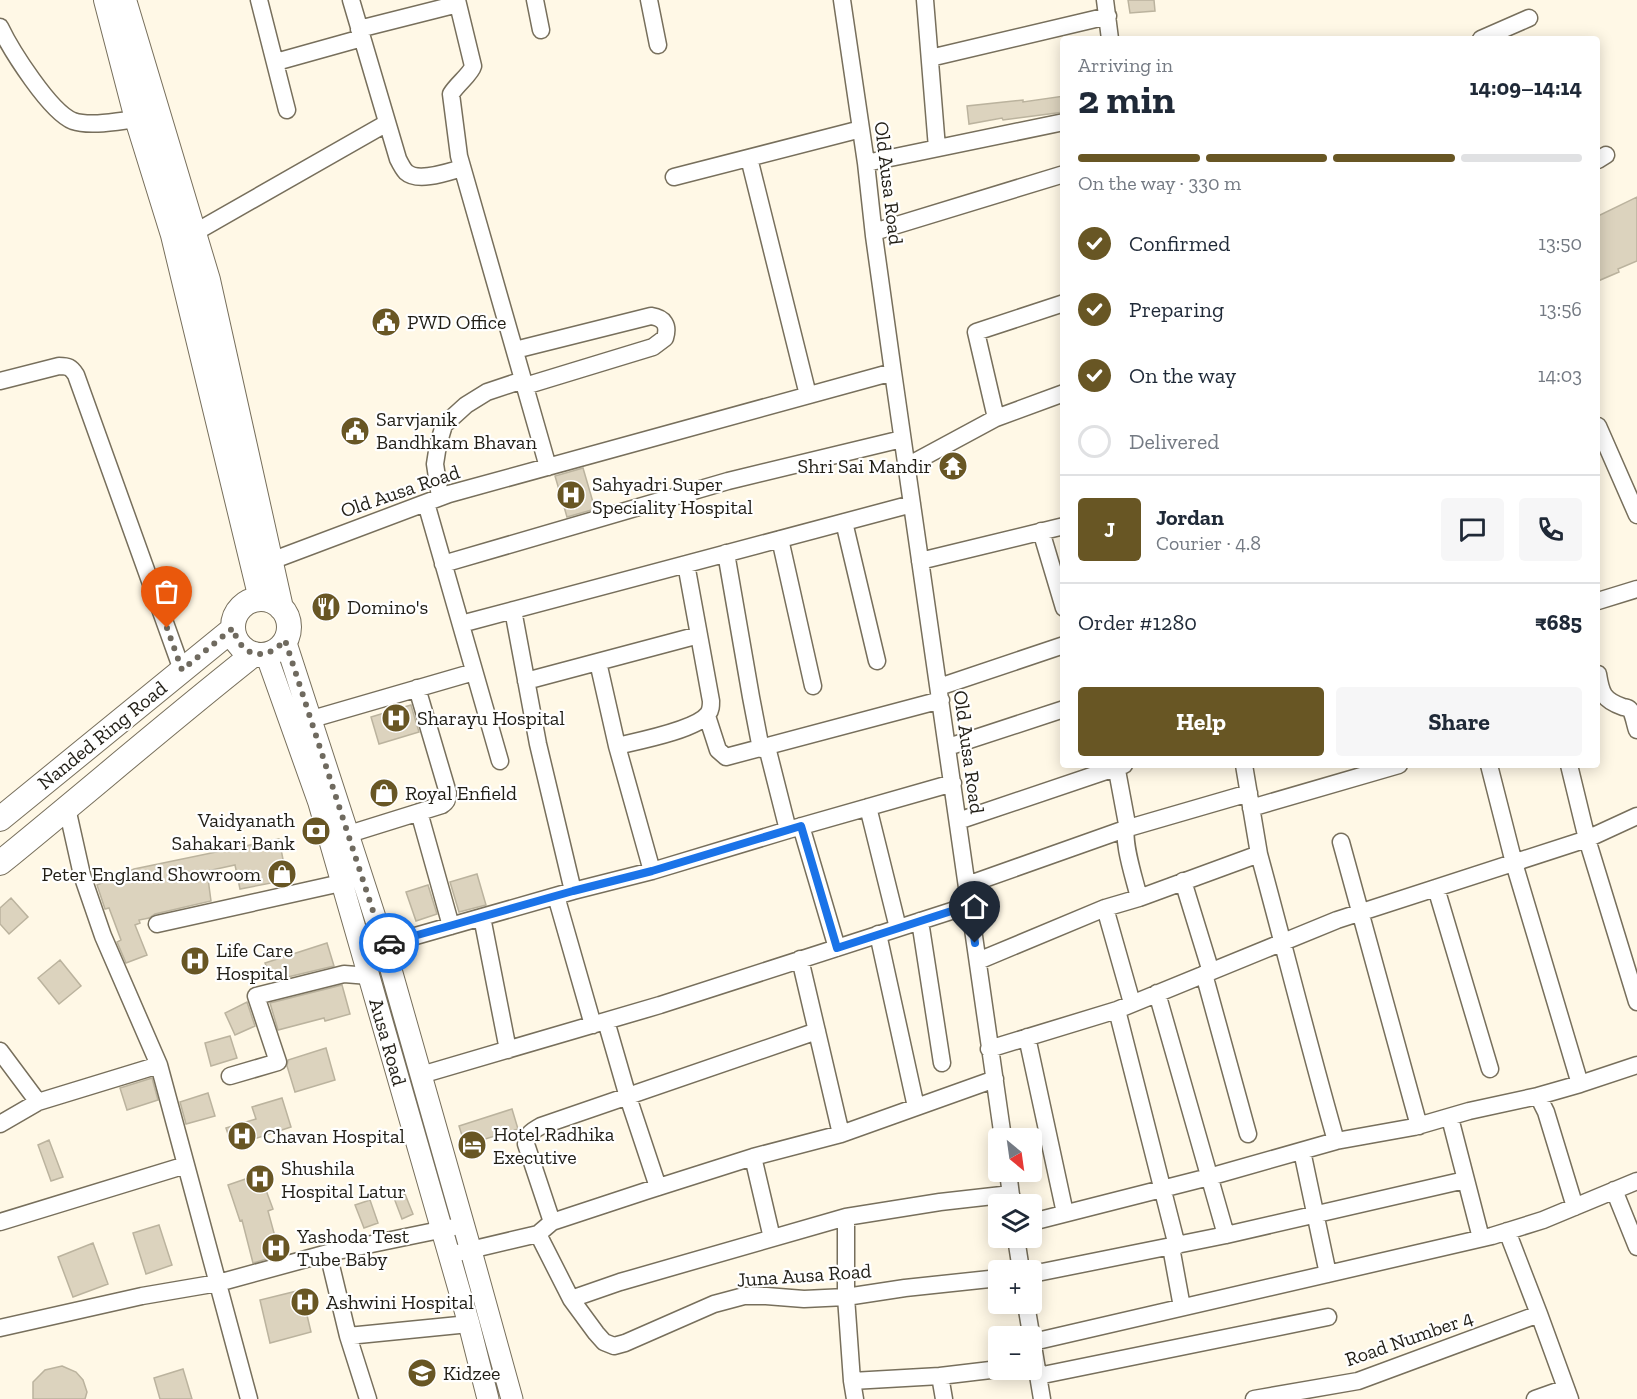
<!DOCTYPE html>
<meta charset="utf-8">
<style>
body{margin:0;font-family:"Zilla Slab",serif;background:#f6f6f7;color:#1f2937;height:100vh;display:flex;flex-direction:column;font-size:22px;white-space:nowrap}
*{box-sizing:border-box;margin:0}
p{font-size:20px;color:#747a83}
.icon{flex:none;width:33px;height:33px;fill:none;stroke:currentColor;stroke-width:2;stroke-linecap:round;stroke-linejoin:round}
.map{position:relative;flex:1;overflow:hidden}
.sheet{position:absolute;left:1060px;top:36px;width:540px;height:732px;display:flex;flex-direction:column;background:#fff;border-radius:6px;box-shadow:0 3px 15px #0003}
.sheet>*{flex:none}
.needle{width:39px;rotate:151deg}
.controls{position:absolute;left:988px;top:1128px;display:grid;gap:12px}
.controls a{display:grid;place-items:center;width:54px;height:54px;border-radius:6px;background:#fff;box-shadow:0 3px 15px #0003;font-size:30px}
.pin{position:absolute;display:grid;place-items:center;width:51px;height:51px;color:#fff;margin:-62px -26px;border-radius:50% 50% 50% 0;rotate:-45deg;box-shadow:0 0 6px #0007}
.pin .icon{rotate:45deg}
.courier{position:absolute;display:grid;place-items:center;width:60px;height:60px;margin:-30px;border:4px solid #1a73e8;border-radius:50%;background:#fff;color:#222;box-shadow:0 2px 8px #0007}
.summary em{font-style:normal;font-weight:700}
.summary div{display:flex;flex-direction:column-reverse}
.summary{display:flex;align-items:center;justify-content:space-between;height:102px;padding:0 18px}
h1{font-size:39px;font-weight:700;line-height:45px}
.bar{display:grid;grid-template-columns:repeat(4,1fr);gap:9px 6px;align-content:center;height:72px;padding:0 18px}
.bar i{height:8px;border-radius:4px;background:#e0e1e3}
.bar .on{background:#685624}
.bar p{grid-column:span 4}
.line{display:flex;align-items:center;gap:15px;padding:0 18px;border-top:2px solid #e0e1e3}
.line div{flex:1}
.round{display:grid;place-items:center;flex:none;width:63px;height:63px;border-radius:6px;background:#f6f6f7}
ol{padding:0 18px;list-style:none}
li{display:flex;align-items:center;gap:18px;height:66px}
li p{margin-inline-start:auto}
li .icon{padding:6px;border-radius:50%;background:#685624;color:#fff;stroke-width:4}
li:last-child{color:#747a83}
li i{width:33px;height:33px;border:3px solid #e0e1e3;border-radius:50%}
.cta{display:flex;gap:12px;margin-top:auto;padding:12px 18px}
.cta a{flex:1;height:69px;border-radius:6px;background:#685624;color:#fff;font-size:24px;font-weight:700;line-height:69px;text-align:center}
.cta a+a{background:#f6f6f7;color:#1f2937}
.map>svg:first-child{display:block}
.building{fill:#dcd3be;stroke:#bbb39e;stroke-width:1.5}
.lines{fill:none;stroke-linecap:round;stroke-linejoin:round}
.minor-casing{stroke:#776f5c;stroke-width:19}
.major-casing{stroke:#776f5c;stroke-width:23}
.highway-casing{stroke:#776f5c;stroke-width:26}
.minor{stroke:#fff;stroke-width:16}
.major{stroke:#fff;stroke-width:21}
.highway{stroke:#fff;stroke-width:24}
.done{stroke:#6f6a5f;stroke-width:6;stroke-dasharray:0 10.8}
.route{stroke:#1a73e8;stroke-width:8}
.labels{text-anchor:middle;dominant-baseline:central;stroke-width:4.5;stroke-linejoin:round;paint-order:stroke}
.street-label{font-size:20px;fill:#211e16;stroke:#fff}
.poi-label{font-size:20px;fill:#211e16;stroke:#fff;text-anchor:start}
</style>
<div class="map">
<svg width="1637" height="1399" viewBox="0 0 1637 1399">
<rect width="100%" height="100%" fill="#fff8e6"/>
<path class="building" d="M 1128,0 L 1154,0 L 1155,11 L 1130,13 Z
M 1064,96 L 1064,112 L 1003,120 L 1002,118 L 969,124 L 967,106 L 1023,100 L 1023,102 Z
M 1637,197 L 1637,261 L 1618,269 L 1619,272 L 1598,281 L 1598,216 Z
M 583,468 L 595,509 L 567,517 L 555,476 Z
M 411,705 L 419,732 L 379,744 L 371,717 Z
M 279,839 L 287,880 L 240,889 L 235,865 L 207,871 L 211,901 L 155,914 L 149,918 L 139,920 L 140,923 L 135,925 L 147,955 L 126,963 L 117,942 L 121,940 L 109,908 L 105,909 L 97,885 L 134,869 Z
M 477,874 L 486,905 L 459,912 L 450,882 Z
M 428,885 L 437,914 L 416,921 L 406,892 Z
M 11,898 L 28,917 L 9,934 L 0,924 L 0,908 Z
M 327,943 L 334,966 L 271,981 L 265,963 Z
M 60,960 L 81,986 L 59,1004 L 38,978 Z
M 342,985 L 350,1014 L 325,1021 L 324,1018 L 278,1030 L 270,1003 Z
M 247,1002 L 255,1026 L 235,1035 L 225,1013 Z
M 230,1036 L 237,1058 L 211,1066 L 205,1043 Z
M 326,1048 L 335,1080 L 295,1092 L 287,1066 L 288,1060 Z
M 152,1078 L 158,1100 L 127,1110 L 120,1088 Z
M 208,1093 L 215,1116 L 186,1124 L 180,1102 Z
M 282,1098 L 291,1127 L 232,1146 L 226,1128 L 256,1119 L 252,1107 Z
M 512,1109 L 518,1129 L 465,1145 L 459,1126 Z
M 49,1140 L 63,1177 L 51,1181 L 38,1145 Z
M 260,1174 L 273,1209 L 268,1211 L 280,1255 L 253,1263 L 242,1220 L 240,1221 L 228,1185 Z
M 405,1194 L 413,1214 L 402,1219 L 394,1198 Z
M 370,1200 L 378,1223 L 364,1228 L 355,1205 Z
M 159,1225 L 172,1265 L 146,1274 L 133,1233 Z
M 93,1243 L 108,1284 L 73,1297 L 58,1257 Z
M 301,1290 L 311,1332 L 270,1343 L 260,1300 Z
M 62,1366 L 76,1372 L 83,1380 L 87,1392 L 85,1399 L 33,1399 L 33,1382 L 45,1370 Z
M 183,1369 L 192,1399 L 160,1399 L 154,1378 Z"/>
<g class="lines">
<g class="minor-casing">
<path id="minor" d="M 259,0 L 287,110
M 351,0 L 398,159 C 400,163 403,169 406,172 C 418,183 448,172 462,168
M 457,0 L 473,66 C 471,74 457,84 451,94 L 459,156 L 548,467
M 535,0 L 541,30
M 649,0 L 658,45
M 925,0 L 937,148
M 1105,0 L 1110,39
M 0,27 C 11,50 50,112 73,121 C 90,127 119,121 137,119
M 359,29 L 458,4
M 1481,39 L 1529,18
M 930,58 L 1108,16
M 276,62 L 362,38
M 749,158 L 808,395
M 1598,160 L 1606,155
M 866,163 L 1064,122
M 674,177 L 861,129
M 874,232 L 1064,174
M 194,233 L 387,123
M 515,350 L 651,316 C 664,318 669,325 665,338 L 653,347 L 525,386
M 893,372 L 1003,1138
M 0,381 L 59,366 C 68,366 71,367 76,375 L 182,670
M 996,418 L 976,332 L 1064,303
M 1598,426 L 1637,515
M 907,466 L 996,418 L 1064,393
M 440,497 L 435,464 L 438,445 L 444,425 L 466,405 L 487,392 L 523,380
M 426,503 L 500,761
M 844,522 L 877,661
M 1041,531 L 1064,608
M 780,539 L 813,686
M 726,553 L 751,697 L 761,749
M 271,561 L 449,494 L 893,372 L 874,236 L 866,163 L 842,0
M 920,561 L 1064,526
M 443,564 L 728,481 L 902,439
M 1598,601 L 1637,589
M 513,610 L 538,744 L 573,891
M 461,624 L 912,504
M 598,662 L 617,746 L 652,871
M 1598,674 C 1601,693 1603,700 1623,707 C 1627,708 1628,707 1631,711 C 1634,716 1635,725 1637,730
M 526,681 L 699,635
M 939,687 L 1064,645
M 707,716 L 718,750 L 726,757 L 941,700
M 312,719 L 474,672
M 617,746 C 638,741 696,730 708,714 C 711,710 711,706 711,701 L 686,564
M 767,747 L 788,830
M 948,747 L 1064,709
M 1116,765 L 1127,824 C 1121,840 1135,880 1139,898
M 1489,765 L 1514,863 L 1580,1084
M 1569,765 L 1587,839 L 1637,1002
M 868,807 L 898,928
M 1251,808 L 1399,765
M 419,812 L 451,926
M 958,821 L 1124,765
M 801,826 L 837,948
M 349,834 L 442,805 C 447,802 448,799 448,793 L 417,688
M 1341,842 L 1419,1126
M 1259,854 C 1285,950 1309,1046 1336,1141 L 1414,1127 L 1469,1111 L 1538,1096 L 1546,1112 L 1575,1207
M 1183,881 L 1211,972
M 967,885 L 1125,829 L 1249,793
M 1436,888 L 1490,1069
M 556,896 L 593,1025
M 1105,908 L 1132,1003
M 482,917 L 508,1050
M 920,921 L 942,1063
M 157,924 L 341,883
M 878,934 L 916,1107
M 384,945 L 573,891 L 652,871 L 788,830 L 953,783
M 800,959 L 841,1134
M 978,961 L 1105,908 L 1139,898 L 1259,854 L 1244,765
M 1204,974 L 1248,1134
M 1157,993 L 1226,1235
M 1117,1010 L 1177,1246
M 606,1021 L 628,1097 L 658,1187
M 1027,1037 L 1065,1213
M 989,1049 L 1117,1010 L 1337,920 L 1587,839 L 1637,816
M 0,1051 L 38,1102
M 421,1075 L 660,1005 L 970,905
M 230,1076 L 278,1062 L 256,996 L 344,974 L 369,976
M 1538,1096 L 1580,1084 L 1637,1065
M 1450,1118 L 1481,1238
M 0,1124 L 38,1102 L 159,1065
M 1302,1151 L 1328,1274
M 753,1157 L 772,1238
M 186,1165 L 249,1399
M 1008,1172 L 1012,1203
M 1614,1190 L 1637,1247
M 846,1217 L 846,1297 L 852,1381
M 0,1222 L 186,1165 L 159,1065 L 103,936 L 82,875 L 67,808
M 552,1222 L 526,1144 C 527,1134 532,1131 541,1126 L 817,1031
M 1032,1222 L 1209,1177 L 1336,1141
M 1507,1231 L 1539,1314 L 1570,1399
M 538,1234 L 571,1299 L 596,1333 L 604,1342 L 614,1346 L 625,1343 L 714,1304 L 744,1296 L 766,1296 L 804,1299 L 846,1297 L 905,1288 L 999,1278
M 1016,1238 L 1021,1270
M 1171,1247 L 1182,1307
M 328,1253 L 348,1336 L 469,1324
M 449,1255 L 538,1234 L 552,1222 L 646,1191 L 753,1157 L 841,1134 L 995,1079
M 1032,1274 L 1226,1235 L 1465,1180
M 571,1299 L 620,1282 L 846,1217 L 940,1202 L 1011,1194
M 1026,1304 L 1042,1399
M 0,1328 L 142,1296 L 218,1283 L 328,1253 L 464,1225
M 348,1336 L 368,1399
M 1033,1342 L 1492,1236 L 1543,1220 L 1637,1181
M 940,1376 L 999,1369
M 1038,1376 L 1328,1317
M 855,1399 L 852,1381 L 940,1376 L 944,1399
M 1254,1399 L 1358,1381 L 1539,1314
M 1535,1399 L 1566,1388"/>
</g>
<g class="major-casing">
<path id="major" d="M 285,640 L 384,945 L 471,1251 L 512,1399
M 266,654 L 319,803 L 469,1324 L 488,1399"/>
</g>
<g class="highway-casing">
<path id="highway" d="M 106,0 L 137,119 L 173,235 L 261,599
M 124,0 L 208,280 L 281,608
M233 627a28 28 0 1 1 56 0a28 28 0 1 1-56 0Z
M 0,819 L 233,629
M 0,863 C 85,794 168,722 254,654"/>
</g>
<use href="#minor" class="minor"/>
<use href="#major" class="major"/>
<use href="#highway" class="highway"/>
</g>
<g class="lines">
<path class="done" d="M 167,628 L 182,670 L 233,628 C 241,658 266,662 285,640 L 384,945 L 389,943"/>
<path class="route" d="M 389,943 L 573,891 L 652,871 L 801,826 L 837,948 L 970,905 L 975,943"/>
</g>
<defs>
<g id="civic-disc" transform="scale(1.5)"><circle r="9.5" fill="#685624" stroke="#fff"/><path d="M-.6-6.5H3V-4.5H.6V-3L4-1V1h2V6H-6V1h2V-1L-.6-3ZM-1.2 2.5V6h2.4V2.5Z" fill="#fff"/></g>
<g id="temple-disc" transform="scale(1.5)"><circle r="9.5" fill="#685624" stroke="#fff"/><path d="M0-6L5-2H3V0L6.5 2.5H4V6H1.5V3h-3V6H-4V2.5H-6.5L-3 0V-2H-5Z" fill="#fff"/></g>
<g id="hospital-disc" transform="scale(1.5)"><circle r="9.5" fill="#685624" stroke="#fff"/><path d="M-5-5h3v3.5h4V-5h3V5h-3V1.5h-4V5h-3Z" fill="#fff"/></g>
<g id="restaurant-disc" transform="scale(1.5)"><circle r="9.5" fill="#685624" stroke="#fff"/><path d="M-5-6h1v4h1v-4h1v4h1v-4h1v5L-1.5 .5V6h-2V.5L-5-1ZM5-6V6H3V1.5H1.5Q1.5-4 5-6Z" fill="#fff"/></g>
<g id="shop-disc" transform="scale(1.5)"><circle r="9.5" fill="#685624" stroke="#fff"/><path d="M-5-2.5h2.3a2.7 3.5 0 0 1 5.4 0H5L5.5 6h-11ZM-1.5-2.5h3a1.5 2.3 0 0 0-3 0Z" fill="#fff"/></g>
<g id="bank-disc" transform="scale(1.5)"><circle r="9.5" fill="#685624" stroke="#fff"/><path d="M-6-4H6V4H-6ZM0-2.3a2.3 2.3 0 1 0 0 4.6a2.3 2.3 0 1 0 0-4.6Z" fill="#fff"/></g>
<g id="hotel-disc" transform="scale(1.5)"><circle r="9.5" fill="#685624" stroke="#fff"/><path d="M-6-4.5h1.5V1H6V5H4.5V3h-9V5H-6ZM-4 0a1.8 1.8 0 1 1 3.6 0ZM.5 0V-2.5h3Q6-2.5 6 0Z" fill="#fff"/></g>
<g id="school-disc" transform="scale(1.5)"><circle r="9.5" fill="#685624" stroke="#fff"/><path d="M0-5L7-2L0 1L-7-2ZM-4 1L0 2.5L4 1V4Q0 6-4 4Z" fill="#fff"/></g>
</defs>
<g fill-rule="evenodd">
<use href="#civic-disc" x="386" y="322"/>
<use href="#civic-disc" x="355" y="431"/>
<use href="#temple-disc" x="953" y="466"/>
<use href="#hospital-disc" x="571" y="495"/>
<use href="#restaurant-disc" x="326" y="607"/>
<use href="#hospital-disc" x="396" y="718"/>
<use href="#shop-disc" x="384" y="793"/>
<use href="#bank-disc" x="316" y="831"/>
<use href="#shop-disc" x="282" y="874"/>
<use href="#hospital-disc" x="195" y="961"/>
<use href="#hospital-disc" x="242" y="1136"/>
<use href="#hotel-disc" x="472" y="1145"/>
<use href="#hospital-disc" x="260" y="1179"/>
<use href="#hospital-disc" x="276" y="1248"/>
<use href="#hospital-disc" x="305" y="1302"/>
<use href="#school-disc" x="422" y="1373"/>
</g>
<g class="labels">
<g class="street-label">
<text transform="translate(889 183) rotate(83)">Old Ausa Road</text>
<text transform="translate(400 491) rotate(-19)">Old Ausa Road</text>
<text transform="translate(102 735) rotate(-39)">Nanded Ring Road</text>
<text transform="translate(969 752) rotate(82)">Old Ausa Road</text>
<text transform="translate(388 1042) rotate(74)">Ausa Road</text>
<text transform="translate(804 1275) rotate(-4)">Juna Ausa Road</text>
<text transform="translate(1409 1338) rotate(-19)">Road Number 4</text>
</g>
<g class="poi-label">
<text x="407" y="322">PWD Office</text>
<text x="376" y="419">Sarvjanik<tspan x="376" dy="23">Bandhkam Bhavan</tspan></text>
<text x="932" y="466" text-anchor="end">Shri Sai Mandir</text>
<text x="592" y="484">Sahyadri Super<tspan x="592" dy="23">Speciality Hospital</tspan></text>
<text x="347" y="607">Domino's</text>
<text x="417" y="718">Sharayu Hospital</text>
<text x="405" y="793">Royal Enfield</text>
<text x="295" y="820" text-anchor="end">Vaidyanath<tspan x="295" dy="23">Sahakari Bank</tspan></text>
<text x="261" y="874" text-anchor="end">Peter England Showroom</text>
<text x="216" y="950">Life Care<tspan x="216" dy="23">Hospital</tspan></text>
<text x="493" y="1134">Hotel Radhika<tspan x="493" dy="23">Executive</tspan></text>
<text x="263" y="1136">Chavan Hospital</text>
<text x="281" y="1168">Shushila<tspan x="281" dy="23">Hospital Latur</tspan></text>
<text x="297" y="1236">Yashoda Test<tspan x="297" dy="23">Tube Baby</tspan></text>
<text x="326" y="1302">Ashwini Hospital</text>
<text x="443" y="1373">Kidzee</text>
</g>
</g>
</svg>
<div class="controls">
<a><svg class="needle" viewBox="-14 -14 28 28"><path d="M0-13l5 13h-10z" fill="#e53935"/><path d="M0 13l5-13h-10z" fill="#747a83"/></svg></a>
<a><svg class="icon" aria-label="layers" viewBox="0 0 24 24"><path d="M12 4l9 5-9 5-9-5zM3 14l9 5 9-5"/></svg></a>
<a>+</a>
<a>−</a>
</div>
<div class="pin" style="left:167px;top:628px;background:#ea580c"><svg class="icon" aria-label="bag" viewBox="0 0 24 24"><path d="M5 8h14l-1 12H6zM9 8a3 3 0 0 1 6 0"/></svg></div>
<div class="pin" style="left:975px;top:943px;background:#1f2937"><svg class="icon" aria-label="home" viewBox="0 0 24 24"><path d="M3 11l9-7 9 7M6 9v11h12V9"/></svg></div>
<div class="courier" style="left:389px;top:943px"><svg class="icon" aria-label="car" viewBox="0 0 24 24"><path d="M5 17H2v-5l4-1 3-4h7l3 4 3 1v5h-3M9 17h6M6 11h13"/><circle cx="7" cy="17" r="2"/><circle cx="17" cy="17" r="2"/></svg></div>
<section class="sheet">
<div class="summary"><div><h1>2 min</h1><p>Arriving in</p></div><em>14:09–14:14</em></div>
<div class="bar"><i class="on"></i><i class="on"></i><i class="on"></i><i></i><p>On the way · 330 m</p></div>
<ol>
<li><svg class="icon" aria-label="check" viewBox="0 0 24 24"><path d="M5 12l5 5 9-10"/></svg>Confirmed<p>13:50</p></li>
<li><svg class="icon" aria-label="check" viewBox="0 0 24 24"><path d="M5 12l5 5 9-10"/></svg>Preparing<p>13:56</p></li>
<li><svg class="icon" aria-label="check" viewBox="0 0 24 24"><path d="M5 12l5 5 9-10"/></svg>On the way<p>14:03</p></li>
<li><i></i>Delivered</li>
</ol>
<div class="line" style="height:108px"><b class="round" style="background:#685624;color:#fff">J</b><div><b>Jordan</b><p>Courier · 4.8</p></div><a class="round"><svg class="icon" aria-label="chat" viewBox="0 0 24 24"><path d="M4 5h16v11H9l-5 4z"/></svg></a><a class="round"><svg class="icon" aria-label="phone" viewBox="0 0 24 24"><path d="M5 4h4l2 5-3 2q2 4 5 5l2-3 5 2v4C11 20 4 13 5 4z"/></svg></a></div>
<div class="line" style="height:78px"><div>Order #1280</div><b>₹685</b></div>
<div class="cta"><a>Help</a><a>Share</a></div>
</section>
</div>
